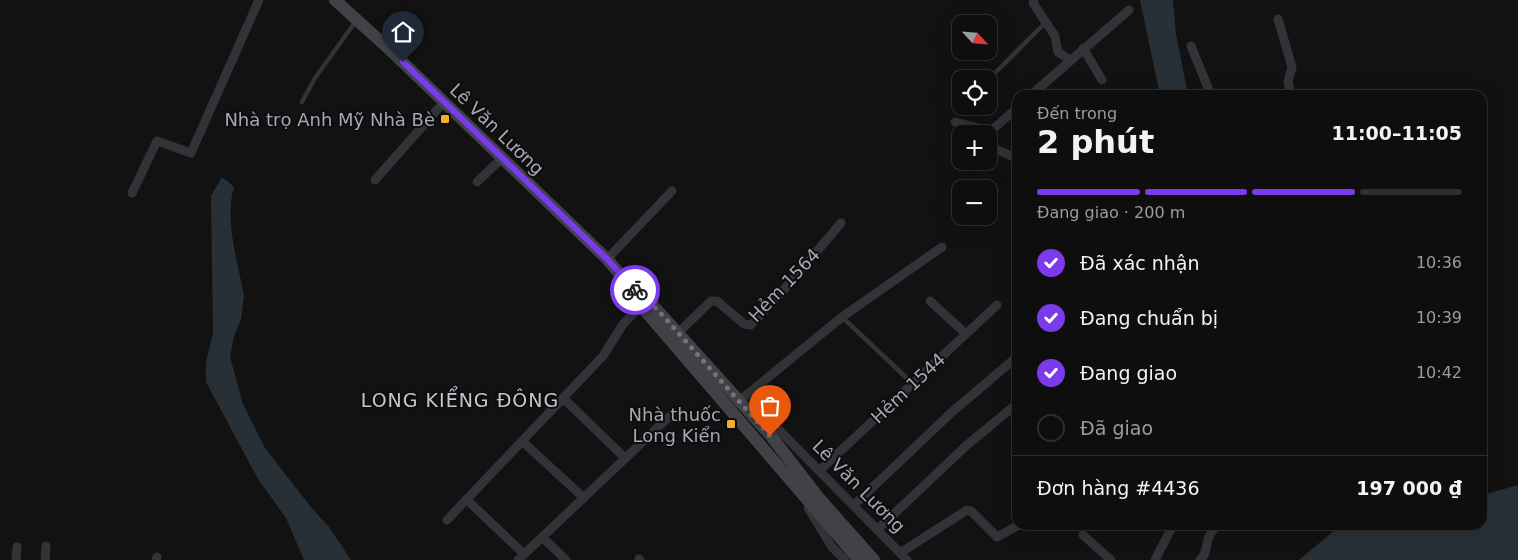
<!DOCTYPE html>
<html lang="vi">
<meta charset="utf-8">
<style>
body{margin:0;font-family:"DejaVu Sans",sans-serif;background:#171717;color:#f1f3f6;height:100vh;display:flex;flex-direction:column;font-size:19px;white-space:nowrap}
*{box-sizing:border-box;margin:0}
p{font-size:16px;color:#9b9c9e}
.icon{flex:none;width:28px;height:28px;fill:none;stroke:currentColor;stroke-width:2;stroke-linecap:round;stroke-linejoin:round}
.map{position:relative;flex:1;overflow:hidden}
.sheet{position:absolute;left:1012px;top:90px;width:475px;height:440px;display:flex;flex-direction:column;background:#0e0e0e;border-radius:15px;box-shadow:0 5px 20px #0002,0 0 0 1px #2e2e2e}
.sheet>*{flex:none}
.needle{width:32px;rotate:116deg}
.buttons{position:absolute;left:952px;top:15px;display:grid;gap:10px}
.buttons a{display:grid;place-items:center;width:45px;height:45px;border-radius:10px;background:#0e0e0e;box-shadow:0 5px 20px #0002,0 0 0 1px #2e2e2e;font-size:25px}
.pin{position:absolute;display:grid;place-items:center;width:42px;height:42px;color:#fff;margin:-51px -21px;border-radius:50% 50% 50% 0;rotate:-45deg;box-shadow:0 0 5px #0007}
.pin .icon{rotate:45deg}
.courier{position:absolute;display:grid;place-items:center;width:50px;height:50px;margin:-25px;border:4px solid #7c3aed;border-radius:50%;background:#fff;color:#222;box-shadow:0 1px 6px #0007}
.head em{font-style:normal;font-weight:700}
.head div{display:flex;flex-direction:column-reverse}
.head{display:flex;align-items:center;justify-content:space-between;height:85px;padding:0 25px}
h1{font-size:32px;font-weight:700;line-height:38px}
.bar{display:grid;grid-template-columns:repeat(4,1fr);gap:8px 5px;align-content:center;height:60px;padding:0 25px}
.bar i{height:6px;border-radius:4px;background:#2e2e2e}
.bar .selected{background:#7c3aed}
.bar p{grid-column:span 4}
.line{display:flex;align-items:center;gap:12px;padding:0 25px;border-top:1px solid #2e2e2e}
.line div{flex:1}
ol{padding:0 25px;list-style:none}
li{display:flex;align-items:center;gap:15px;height:55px}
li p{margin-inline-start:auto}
li .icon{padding:5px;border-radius:50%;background:#7c3aed;color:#fff;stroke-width:4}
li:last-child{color:#9b9c9e}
li i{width:28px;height:28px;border:2px solid #2e2e2e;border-radius:50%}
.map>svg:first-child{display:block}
.water{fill:#283037}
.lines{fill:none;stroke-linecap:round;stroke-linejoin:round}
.lane{stroke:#323338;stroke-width:4.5}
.street{stroke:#323338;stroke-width:9}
.secondary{stroke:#404248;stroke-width:12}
.done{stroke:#70747c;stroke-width:5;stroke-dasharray:0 9}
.route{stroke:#7c3aed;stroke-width:6}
.poi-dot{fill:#f6b026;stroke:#0d0d0e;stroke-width:2}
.labels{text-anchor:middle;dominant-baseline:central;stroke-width:4;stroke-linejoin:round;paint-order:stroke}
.poi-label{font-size:18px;fill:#a2a8b4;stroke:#0d0d0e;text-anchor:end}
.street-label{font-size:18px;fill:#a2a8b4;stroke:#0d0d0e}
.neighbourhood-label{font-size:19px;letter-spacing:1px;fill:#c4c7d0;stroke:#0d0d0e}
</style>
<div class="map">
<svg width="1518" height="560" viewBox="0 0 1518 560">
<rect width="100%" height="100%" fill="#121213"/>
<path class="water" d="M 1140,0 L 1173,0 L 1176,34 L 1188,95 L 1160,95 Z
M 222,177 L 234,187 C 224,221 238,262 244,296 L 241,320 L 234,336 L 230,357 L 243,404 L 265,448 L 310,506 L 329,527 L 351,560 L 304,560 L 286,518 L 258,479 L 206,382 L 206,362 L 213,333 L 211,196 Z
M 1518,485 L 1518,560 L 1299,560 L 1341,525 L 1482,525 L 1483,495 Z"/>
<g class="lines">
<path class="lane" d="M 992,76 L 1046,22
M 302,102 L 315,78 L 356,21
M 842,317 L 913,384"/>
<path class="street" d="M 1034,0 L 1033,3 L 1055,36 L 1058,52 L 1070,60
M 1278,19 L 1292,67 L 1288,82 L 1291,95
M 1191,46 L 1211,95
M 1083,48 L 1102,80
M 1031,95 L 1129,10
M 955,122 L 991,131
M 989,138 L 991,131 L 1018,107
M 989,146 L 1018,159
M 375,180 L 444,102
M 477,182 L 502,158
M 132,193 L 157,141 L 191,153 L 259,0
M 607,259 L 672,191
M 930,301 L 966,334
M 678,333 L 711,301 L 717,301 L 744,324 L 751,325 L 783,291 L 841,223
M 563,398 L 625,458
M 742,404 L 738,402 L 842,317 L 942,247
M 755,413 L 778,429 L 907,560
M 522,441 L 584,498
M 819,471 L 997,305
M 466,499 L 524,554
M 854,505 L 952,412 L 1018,356
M 808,508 L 832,547 L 845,560
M 447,520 L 603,356 L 623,324 L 641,306
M 877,530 L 967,445 L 1018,403
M 1083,535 L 1111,560
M 542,537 L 566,560
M 900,553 L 967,510 L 971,511 L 997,537 L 1019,525
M 639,559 L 640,560
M 16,560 L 17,547
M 45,560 L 46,546
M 156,560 L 157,557
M 518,560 L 671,415
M 1155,560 L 1173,525
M 1200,560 C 1211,551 1201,538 1219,525"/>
<path class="secondary" d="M 335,0 L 389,49 L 607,259 L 630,286 L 648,300 L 771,436 L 819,498 L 874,560
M 633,291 L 641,306 L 859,560"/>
</g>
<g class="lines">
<path class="done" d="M 635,290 L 648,300 L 666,319 L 770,436"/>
<path class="route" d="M 403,62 L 607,259 L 635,290"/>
</g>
<g class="poi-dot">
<rect x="440" y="114" width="10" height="10" rx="2.5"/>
<rect x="726" y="419" width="10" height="10" rx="2.5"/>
</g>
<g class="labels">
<g class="poi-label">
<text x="435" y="119">Nhà trọ Anh Mỹ Nhà Bè</text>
<text x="721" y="414">Nhà thuốc<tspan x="721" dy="21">Long Kiển</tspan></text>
</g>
<g class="street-label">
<text transform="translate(497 129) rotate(44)">Lê Văn Lương</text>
<text transform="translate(784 285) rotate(-46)">Hẻm 1564</text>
<text transform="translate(908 388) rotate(-43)">Hẻm 1544</text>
<text transform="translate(859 486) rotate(45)">Lê Văn Lương</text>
</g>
<g class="neighbourhood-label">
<text x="460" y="400">LONG KIỂNG ĐÔNG</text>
</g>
</g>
</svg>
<div class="buttons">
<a><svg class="needle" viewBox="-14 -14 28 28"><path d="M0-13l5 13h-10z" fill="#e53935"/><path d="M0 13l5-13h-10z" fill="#9b9c9e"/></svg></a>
<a><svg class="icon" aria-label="locate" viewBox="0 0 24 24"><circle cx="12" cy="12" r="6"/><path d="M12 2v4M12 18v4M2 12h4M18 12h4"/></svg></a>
<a>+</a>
<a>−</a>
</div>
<div class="pin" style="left:770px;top:436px;background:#ea580c"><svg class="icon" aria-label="bag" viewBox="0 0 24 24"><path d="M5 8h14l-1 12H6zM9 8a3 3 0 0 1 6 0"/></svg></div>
<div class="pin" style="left:403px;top:62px;background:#1f2937"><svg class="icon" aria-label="home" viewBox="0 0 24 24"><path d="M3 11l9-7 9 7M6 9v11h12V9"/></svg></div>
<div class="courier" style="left:635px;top:290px"><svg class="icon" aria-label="bike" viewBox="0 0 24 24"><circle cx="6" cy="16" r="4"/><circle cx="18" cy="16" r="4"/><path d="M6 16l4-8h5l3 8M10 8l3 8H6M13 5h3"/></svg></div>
<section class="sheet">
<div class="head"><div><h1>2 phút</h1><p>Đến trong</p></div><em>11:00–11:05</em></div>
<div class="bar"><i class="selected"></i><i class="selected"></i><i class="selected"></i><i></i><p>Đang giao · 200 m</p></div>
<ol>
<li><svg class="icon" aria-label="check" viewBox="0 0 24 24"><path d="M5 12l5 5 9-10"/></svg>Đã xác nhận<p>10:36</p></li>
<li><svg class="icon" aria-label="check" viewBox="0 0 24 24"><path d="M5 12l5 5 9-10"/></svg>Đang chuẩn bị<p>10:39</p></li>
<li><svg class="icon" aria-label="check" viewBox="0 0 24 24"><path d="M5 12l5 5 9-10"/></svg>Đang giao<p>10:42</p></li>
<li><i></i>Đã giao</li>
</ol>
<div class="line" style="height:65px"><div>Đơn hàng #4436</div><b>197 000 ₫</b></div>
</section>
</div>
